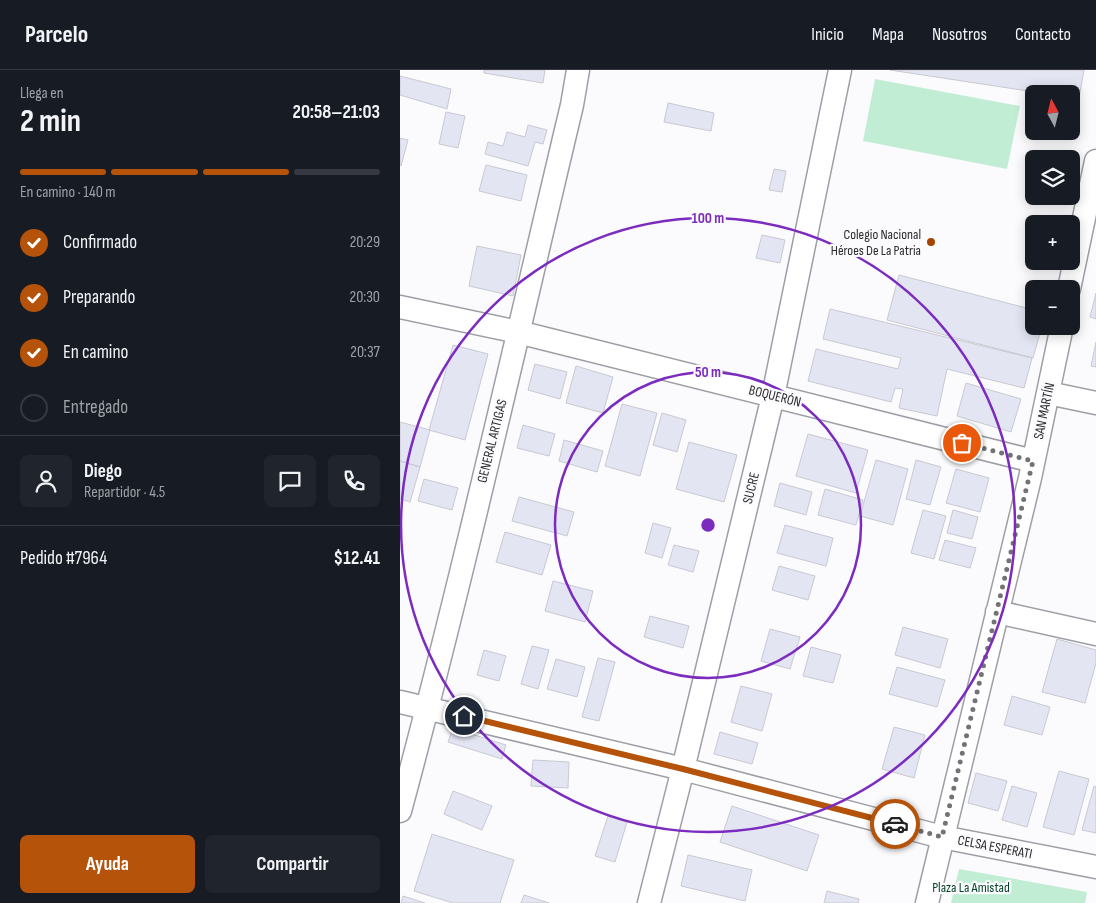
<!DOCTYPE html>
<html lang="es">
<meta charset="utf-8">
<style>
body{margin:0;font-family:"Sofia Sans Condensed",sans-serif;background:#20242c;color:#f1f3f6;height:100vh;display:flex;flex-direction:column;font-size:19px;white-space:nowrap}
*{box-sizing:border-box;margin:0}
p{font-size:16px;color:#9ea1a6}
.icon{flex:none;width:28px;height:28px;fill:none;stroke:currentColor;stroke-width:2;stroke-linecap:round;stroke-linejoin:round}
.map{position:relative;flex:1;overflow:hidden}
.sheet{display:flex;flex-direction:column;background:#171b24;width:400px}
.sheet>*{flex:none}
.needle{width:32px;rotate:353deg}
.buttons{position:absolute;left:625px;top:15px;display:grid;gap:10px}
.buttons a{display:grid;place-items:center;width:55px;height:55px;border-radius:8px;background:#171b24;box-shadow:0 2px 12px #0003;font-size:25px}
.pin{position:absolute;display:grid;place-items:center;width:42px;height:42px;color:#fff;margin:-21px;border:2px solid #fff;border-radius:50%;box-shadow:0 1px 5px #0007}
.courier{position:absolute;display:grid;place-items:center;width:50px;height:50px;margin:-25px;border:4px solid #b45309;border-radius:50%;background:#fff;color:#222;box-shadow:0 1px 6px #0007}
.headline em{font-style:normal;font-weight:700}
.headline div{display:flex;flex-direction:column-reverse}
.headline{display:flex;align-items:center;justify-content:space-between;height:85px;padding:0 20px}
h1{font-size:32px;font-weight:700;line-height:38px}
.bar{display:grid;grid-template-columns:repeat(4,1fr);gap:8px 5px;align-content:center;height:60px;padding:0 20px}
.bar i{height:6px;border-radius:4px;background:#363941}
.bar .selected{background:#b45309}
.bar p{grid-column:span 4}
.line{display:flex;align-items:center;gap:12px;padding:0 20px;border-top:1px solid #363941}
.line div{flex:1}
.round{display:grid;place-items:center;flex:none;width:52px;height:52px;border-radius:8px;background:#20242c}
ol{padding:0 20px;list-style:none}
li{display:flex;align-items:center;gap:15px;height:55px}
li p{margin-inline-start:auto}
li .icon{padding:5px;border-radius:50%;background:#b45309;color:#fff;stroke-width:4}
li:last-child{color:#9ea1a6}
li i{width:28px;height:28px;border:2px solid #363941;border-radius:50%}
.action{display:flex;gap:10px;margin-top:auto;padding:10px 20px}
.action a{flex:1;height:58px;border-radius:8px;background:#b45309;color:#fff;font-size:20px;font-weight:700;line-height:58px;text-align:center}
.action a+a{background:#20242c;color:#f1f3f6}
header{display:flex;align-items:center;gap:30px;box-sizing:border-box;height:70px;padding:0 25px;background:#171b24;border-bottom:1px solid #363941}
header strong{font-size:24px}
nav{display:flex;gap:28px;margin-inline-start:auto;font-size:18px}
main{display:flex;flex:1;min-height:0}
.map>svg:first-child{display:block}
.green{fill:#c2edd5}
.building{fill:#e4e5f3;stroke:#c8c9d1}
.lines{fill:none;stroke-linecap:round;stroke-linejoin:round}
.minor-casing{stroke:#9e9fa6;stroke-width:25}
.minor{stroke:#fff;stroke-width:22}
.done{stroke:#737376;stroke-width:5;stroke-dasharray:0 9}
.route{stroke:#b45309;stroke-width:6}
.ring{fill:none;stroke:#7b2cbf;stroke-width:2.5}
.poi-dot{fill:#a64405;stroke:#fbfbfe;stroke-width:2}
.labels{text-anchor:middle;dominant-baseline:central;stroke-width:4.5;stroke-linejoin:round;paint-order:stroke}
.poi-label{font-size:14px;fill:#2a2a2d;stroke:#fbfbfe;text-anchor:end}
.street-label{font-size:14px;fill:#2a2a2d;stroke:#fbfbfe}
.park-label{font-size:14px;fill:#003f27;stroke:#fbfbfe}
.centre{fill:#7b2cbf;stroke:#fbfbfe;stroke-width:2.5}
.ring-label{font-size:15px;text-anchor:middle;font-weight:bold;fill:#7b2cbf;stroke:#fbfbfe;stroke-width:4.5;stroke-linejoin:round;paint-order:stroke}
</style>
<header>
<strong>Parcelo</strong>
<nav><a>Inicio</a><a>Mapa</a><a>Nosotros</a><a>Contacto</a></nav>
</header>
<main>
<section class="sheet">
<div class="headline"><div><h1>2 min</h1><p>Llega en</p></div><em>20:58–21:03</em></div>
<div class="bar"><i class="selected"></i><i class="selected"></i><i class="selected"></i><i></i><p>En camino · 140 m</p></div>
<ol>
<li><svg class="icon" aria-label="check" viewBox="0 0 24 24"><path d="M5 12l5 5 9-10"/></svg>Confirmado<p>20:29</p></li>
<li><svg class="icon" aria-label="check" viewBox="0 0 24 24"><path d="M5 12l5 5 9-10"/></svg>Preparando<p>20:30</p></li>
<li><svg class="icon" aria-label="check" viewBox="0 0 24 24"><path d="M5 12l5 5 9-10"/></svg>En camino<p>20:37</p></li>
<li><i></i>Entregado</li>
</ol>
<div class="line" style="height:90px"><a class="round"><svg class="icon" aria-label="person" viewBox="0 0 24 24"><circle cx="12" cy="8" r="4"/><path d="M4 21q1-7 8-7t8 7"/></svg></a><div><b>Diego</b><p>Repartidor · 4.5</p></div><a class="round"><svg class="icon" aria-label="chat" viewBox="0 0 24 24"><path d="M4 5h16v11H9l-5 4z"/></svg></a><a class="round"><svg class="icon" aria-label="phone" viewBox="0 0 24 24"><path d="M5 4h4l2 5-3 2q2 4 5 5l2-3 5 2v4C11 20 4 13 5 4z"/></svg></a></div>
<div class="line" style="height:65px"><div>Pedido #7964</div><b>$12.41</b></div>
<div class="action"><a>Ayuda</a><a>Compartir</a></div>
</section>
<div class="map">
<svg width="696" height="833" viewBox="0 0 696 833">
<rect width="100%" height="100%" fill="#fbfbfe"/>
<path class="green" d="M 475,9 L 620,36 L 607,99 L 463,71 Z
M 559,799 L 687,822 L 685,833 L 551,833 Z"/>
<path class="building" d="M 84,0 L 145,0 L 143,13 L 84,3 Z
M 490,0 L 684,0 L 679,28 L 671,27 L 671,24 L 648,24 Z
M 0,6 L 51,19 L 47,39 L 0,25 Z
M 268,33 L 314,43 L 311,61 L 264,52 Z
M 46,42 L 65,46 L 58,78 L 39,74 Z
M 128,55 L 147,60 L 143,74 L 135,72 L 128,96 L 85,84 L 88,72 L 103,76 L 107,62 L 125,67 Z
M 0,68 L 8,70 L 1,96 L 0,95 Z
M 86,95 L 127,105 L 121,131 L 79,121 Z
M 374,99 L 386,101 L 382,122 L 369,120 Z
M 362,165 L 385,170 L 380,193 L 356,188 Z
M 77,176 L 121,185 L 113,226 L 69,216 Z
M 499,205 L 634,240 L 634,256 L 642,256 L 633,288 L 487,250 Z
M 696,223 L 696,249 L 690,247 Z
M 430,239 L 632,288 L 624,318 L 547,299 L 537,346 L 499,338 L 503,319 L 495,318 L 491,332 L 408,311 L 416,279 L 498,299 L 501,288 L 423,269 Z
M 696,272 L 696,297 L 691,296 Z
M 53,275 L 88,284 L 65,370 L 29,360 Z
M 135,294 L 167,302 L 160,329 L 128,320 Z
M 176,296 L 213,307 L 203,343 L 166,333 Z
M 566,313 L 621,329 L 611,362 L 557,346 Z
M 222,334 L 257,343 L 240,406 L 205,396 Z
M 262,343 L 286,350 L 277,382 L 253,375 Z
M 0,352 L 30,360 L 20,397 L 0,391 Z
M 123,355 L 155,364 L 149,386 L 117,378 Z
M 408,364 L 468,380 L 456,423 L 396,406 Z
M 164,370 L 203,381 L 197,402 L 159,391 Z
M 289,372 L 337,385 L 324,432 L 276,419 Z
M 476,390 L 508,399 L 493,455 L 460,446 Z
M 516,390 L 541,397 L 530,435 L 506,429 Z
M 0,391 L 20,397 L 10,432 L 0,429 Z
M 556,399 L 589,408 L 580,442 L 546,433 Z
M 24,409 L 58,418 L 52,440 L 18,431 Z
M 380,413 L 412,422 L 406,445 L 374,436 Z
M 425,419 L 463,430 L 456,455 L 418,445 Z
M 119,427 L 174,442 L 167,466 L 112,451 Z
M 523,440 L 546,446 L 534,489 L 511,483 Z
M 553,440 L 578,447 L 572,469 L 547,463 Z
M 253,453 L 271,458 L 262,488 L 245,483 Z
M 385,455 L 433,468 L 426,496 L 377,483 Z
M 105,462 L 151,475 L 142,505 L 96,492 Z
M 545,470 L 576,478 L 570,498 L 539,490 Z
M 274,475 L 299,481 L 293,502 L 268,495 Z
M 379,496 L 415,506 L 408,530 L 372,520 Z
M 153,511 L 193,521 L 185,552 L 145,541 Z
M 250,546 L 289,556 L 283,578 L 244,567 Z
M 503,557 L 548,569 L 540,598 L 495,585 Z
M 370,559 L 400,567 L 390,599 L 361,591 Z
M 657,569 L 696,580 L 696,593 L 685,633 L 642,622 Z
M 132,576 L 149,580 L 138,619 L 121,614 Z
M 411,577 L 441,585 L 433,613 L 403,606 Z
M 84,580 L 106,586 L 99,611 L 77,605 Z
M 198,588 L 215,592 L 199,651 L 182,647 Z
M 156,589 L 185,597 L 177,627 L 147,619 Z
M 497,597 L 545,610 L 537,637 L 489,624 Z
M 341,616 L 372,624 L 362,661 L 331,652 Z
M 612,626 L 650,637 L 642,665 L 604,655 Z
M 494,657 L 525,665 L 514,708 L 482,699 Z
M 53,658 L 106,675 L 102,689 L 48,672 Z
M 320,662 L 358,673 L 352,694 L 314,684 Z
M 133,690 L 169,692 L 168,718 L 131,716 Z
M 659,701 L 689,709 L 674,765 L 643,757 Z
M 576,703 L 607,711 L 598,741 L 568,733 Z
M 612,716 L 637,723 L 627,757 L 602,750 Z
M 694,716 L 696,717 L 696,763 L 682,760 Z
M 53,721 L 92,736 L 82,760 L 44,744 Z
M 332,736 L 419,765 L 407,801 L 320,772 Z
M 208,746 L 227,752 L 215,792 L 195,786 Z
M 32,764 L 114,790 L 100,833 L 53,833 L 14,821 Z
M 288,785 L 352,800 L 345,831 L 281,816 Z
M 427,821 L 459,829 L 458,833 L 424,833 Z
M 124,825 L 149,833 L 121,833 Z
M 3,826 L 25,833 L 1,833 Z"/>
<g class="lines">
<g class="minor-casing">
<path id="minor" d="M 669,219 L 696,91
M 0,237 L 118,262 L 633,391
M 648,323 L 696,333
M 597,542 L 696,564
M 0,632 L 283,699 L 542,767 L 696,797
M 0,741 C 63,507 116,270 172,35 L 178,0
M 249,833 L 283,699 L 373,326 L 440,0
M 527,833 L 630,408 L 662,256"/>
</g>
<use href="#minor" class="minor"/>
</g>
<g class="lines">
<path class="done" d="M 495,754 L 542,767 L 633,391 L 562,373"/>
<path class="route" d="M 64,646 L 283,699 L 495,754"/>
</g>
<g class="ring">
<circle cx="308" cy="455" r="153"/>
<circle cx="308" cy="455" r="307"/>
</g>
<circle class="poi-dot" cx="531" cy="172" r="5"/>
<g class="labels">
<g class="poi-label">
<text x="521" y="164">Colegio Nacional<tspan x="521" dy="16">Héroes De La Patria</tspan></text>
</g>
<g class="street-label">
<text transform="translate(375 326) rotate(14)">BOQUERÓN</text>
<text transform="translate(644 341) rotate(-78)">SAN MARTÍN</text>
<text transform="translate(92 371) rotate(-76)">GENERAL ARTIGAS</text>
<text transform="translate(351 418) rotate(-76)">SUCRE</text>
<text transform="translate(595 777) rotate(11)">CELSA ESPERATI</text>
</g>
<g class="park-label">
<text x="571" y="817">Plaza La Amistad</text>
</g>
</g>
<circle cx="308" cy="455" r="8" class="centre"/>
<g class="ring-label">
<text x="308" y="153">100 m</text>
<text x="308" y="307">50 m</text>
</g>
</svg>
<div class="buttons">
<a><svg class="needle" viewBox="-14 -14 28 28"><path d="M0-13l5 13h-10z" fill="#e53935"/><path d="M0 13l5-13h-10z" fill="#9ea1a6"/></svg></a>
<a><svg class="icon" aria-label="layers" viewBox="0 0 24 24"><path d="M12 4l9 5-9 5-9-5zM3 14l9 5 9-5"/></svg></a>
<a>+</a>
<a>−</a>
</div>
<div class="pin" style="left:562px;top:373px;background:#ea580c"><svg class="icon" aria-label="bag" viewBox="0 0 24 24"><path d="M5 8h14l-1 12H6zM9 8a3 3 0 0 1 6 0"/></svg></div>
<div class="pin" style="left:64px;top:646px;background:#1f2937"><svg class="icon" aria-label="home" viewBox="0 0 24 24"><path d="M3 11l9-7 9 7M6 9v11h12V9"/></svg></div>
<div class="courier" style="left:495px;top:754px"><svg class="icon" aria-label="car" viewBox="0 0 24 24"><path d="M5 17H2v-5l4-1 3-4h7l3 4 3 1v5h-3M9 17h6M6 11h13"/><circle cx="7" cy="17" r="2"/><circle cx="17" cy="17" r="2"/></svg></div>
</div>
</main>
